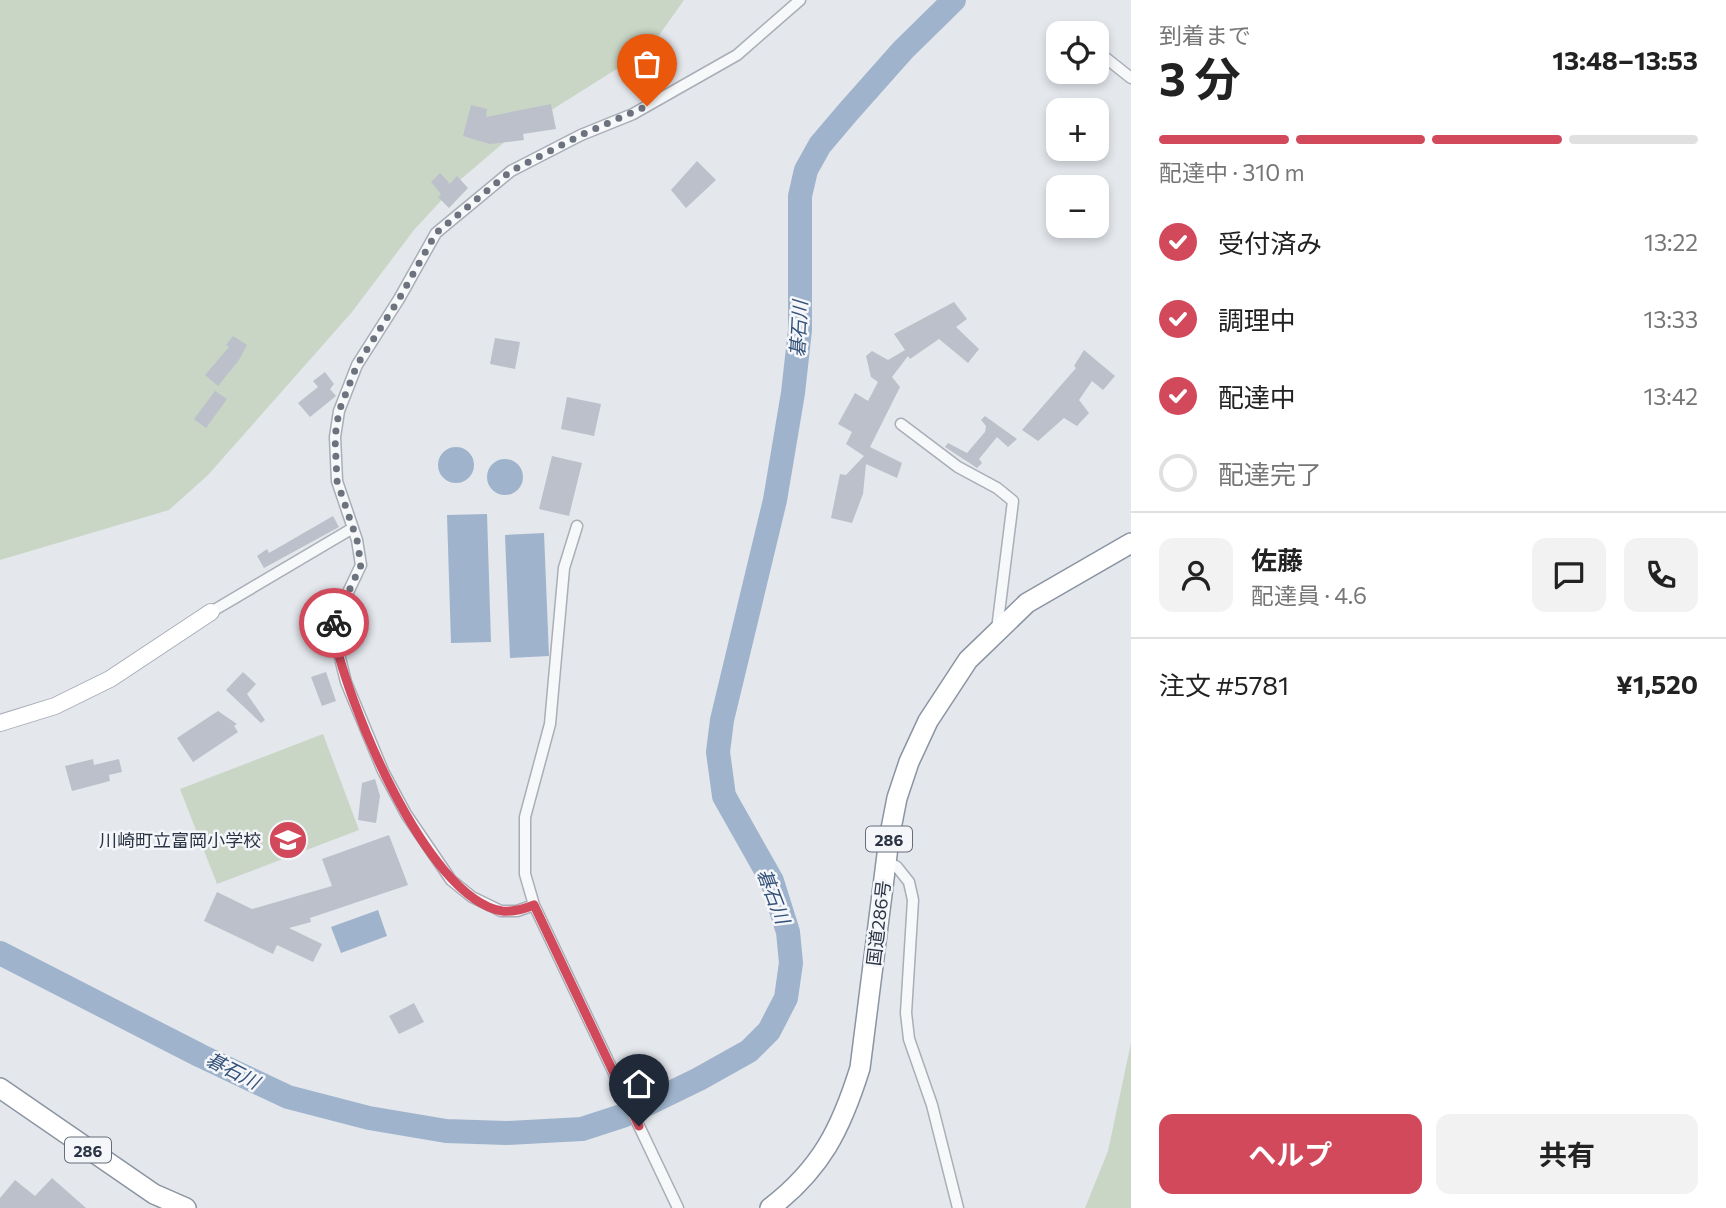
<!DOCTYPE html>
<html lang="ja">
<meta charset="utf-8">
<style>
body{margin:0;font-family:Commissioner,"Noto Sans JP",sans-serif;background:#f2f2f2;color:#222;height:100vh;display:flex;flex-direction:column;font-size:26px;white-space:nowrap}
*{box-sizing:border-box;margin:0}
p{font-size:23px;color:#767676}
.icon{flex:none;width:38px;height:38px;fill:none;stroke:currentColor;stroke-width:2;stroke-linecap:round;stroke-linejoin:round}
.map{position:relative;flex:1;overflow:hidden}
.panel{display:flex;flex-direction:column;background:#fff;width:595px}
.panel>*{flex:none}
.fabs{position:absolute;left:1046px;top:21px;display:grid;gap:14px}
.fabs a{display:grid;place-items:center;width:63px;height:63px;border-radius:14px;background:#fff;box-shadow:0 4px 10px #0003;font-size:35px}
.pin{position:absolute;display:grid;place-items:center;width:60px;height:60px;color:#fff;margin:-72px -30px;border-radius:50% 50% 50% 0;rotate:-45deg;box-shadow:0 0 7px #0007}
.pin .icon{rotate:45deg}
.courier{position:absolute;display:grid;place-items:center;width:70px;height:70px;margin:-35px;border:5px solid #d1495b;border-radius:50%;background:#fff;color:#222;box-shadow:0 2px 9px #0007}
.headline em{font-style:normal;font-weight:700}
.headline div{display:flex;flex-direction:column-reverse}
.headline{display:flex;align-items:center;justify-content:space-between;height:119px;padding:0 28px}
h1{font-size:46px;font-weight:700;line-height:52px}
.bar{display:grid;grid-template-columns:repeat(4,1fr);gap:10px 7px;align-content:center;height:84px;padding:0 28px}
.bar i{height:9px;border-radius:5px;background:#e0e0e0}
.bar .active{background:#d1495b}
.bar p{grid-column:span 4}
.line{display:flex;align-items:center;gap:18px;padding:0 28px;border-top:2px solid #e0e0e0}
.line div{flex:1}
.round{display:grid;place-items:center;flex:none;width:74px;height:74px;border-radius:14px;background:#f2f2f2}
ol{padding:0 28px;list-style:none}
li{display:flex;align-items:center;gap:21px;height:77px}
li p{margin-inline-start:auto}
li .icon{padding:7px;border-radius:50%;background:#d1495b;color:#fff;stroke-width:4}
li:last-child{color:#767676}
li i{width:38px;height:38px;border:4px solid #e0e0e0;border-radius:50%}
.cta{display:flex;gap:14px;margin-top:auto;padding:14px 28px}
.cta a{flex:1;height:80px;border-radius:14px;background:#d1495b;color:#fff;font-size:28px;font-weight:700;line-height:80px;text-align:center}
.cta a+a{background:#f2f2f2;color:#222}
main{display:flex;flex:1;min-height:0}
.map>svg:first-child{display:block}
.green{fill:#c9d6c5}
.water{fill:#9fb4cc}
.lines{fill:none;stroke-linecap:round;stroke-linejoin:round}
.river{stroke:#9fb4cc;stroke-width:24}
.building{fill:#bbc0ca}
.street-casing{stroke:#a9aeb7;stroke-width:13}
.secondary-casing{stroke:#a9aeb7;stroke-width:18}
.highway-casing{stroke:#8b94a3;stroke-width:22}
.street{stroke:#f7f8fa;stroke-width:10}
.secondary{stroke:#fff;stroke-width:16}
.highway{stroke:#fff;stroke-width:19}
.done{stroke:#6c737f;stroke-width:7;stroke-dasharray:0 12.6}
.route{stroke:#d1495b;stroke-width:9}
.labels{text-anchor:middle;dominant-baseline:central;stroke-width:5;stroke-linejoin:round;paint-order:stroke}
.shield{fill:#f4f6f9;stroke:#676e7b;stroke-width:2}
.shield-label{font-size:16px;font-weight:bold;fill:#2b3445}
.poi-label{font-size:18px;fill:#2b3445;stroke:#f4f6f9;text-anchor:end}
.street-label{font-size:18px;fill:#2b3445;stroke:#f4f6f9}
.water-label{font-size:19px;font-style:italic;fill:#34527a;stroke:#f4f6f9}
</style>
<main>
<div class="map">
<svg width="1131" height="1208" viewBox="0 0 1131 1208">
<rect width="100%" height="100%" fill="#e4e7ec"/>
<path class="green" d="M 0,0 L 684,0 L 650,48 L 515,133 L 460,180 L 414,230 L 352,312 L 208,475 L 169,510 L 0,560 Z
M 323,734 L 359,830 L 217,884 L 180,789 Z
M 1131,1043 L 1131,1208 L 1085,1208 L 1108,1151 Z"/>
<path class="water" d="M438 465a18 18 0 1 1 36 0a18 18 0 1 1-36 0Z
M487 477a18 18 0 1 1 36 0a18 18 0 1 1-36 0Z
M 487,514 L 491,642 L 451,643 L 447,515 Z
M 544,533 L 549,656 L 510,658 L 505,535 Z
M 378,910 L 387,936 L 341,953 L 331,927 Z"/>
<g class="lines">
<path class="river" d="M 0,953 L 201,1056 L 288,1097 L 369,1118 L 446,1131 L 506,1133 L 582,1129 L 625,1115 L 699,1079 L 749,1051 L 769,1031 L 786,998 L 791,963 L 788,932 L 772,881 L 724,796 L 718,752 L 722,720 L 775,500 L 793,393 L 800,330 L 800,196 L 806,170 L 820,145 L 848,112 L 903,50 L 954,0"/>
</g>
<path class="building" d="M 551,104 L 556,129 L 523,134 L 524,140 L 490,144 L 463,136 L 471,105 L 487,109 L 486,117 Z
M 697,161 L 716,180 L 686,208 L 671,190 Z
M 440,173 L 450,184 L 457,176 L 468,188 L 449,208 L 438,197 L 441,194 L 431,182 Z
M 954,302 L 967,319 L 956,327 L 979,349 L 968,363 L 939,339 L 910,359 L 908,356 L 892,377 L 900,387 L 870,447 L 902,463 L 897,478 L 866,464 L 863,494 L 852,523 L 831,518 L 840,474 L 846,475 L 864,456 L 846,444 L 852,432 L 838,424 L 855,393 L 868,401 L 878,382 L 871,377 L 866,356 L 872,351 L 888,360 L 905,350 L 894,334 Z
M 233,336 L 247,345 L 239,360 L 218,386 L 205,375 L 229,347 L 226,345 Z
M 495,338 L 520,342 L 515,369 L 490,364 Z
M 1084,350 L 1115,376 L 1103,390 L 1092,381 L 1079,400 L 1089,413 L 1077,426 L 1064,418 L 1038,441 L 1022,430 L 1076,368 L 1074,366 Z
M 325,372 L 334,384 L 330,389 L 336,396 L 310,417 L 298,403 L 318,387 L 313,381 Z
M 215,391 L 227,399 L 206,428 L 194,419 Z
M 567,397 L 601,404 L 594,436 L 561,429 Z
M 985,416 L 1017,439 L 1008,447 L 997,437 L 979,459 L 982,463 L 977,468 L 945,447 L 948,443 L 967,453 L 985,432 L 986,426 L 981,420 Z
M 552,456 L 582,463 L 569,516 L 539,509 Z
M 333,516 L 339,527 L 264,568 L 257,556 L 267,549 L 269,553 Z
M 243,672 L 256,684 L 247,694 L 265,720 L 261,723 L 226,690 Z
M 326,672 L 336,701 L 322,706 L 311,677 Z
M 218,711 L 237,724 L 234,726 L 238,732 L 193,762 L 177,738 Z
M 93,759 L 94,765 L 119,759 L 122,772 L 109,775 L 110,781 L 72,791 L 65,766 Z
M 375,779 L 380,796 L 376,823 L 358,820 L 362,783 Z
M 389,835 L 408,885 L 310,918 L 311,922 L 289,928 L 322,944 L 313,962 L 277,945 L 273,954 L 204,921 L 217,892 L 252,909 L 332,886 L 322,859 Z
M 414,1003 L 424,1022 L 399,1034 L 389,1016 Z
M 52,1178 L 86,1208 L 0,1208 L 0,1198 L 15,1180 L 35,1196 Z"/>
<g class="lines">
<g class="street-casing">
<path id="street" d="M 1097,51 L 1131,78
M 901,424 L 958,467 L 997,488 L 1013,501 L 997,629
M 577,526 L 564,568 L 550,724 L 525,817 L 525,874 L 534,905 L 678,1208
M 211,612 L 353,528
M 886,861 L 897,867 L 909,882 L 913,900 L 906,1013 L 909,1039 L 932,1105 L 958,1208
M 534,905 L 517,911 L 501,911 L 472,897 L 451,880 L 406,814 L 383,771 L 346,682 L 332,626 L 361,565 L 357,540 L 337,481 L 335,437 L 339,411 L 357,365 L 399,299 L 436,233 L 511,171 L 581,135 L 633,114 L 737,55 L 800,0"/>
</g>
<g class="secondary-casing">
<path id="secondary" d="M 0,723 L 55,706 L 110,679 L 211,612"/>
</g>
<g class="highway-casing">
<path id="highway" d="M 0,1088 L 154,1194 L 186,1208
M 770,1208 C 821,1169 841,1129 860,1068 L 889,839 L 897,798 L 909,762 L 928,721 L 968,660 L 1027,603 L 1131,543"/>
</g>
<use href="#street" class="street"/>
<use href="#secondary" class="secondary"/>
<use href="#highway" class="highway"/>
</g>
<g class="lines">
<path class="done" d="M 334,623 L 361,565 L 357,540 L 337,481 L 335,437 L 339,411 L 357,365 L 399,299 L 436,233 L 511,171 L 581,135 L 647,106"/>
<path class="route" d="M 334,623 L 332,626 C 344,696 425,898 502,911 C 513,912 524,909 534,905 L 639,1126"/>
</g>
<defs>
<g id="school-disc" transform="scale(2.0125)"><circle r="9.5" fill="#d1495b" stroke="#f4f6f9"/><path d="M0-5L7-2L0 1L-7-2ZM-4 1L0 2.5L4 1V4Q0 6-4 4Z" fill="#fff"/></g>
</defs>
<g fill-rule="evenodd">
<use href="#school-disc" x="288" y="840"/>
</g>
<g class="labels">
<g class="shield">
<rect x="866" y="826.5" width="46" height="25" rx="5"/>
<rect x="65" y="1137.5" width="46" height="25" rx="5"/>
</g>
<g class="shield-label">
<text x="889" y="839">286</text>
<text x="88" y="1150">286</text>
</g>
<g class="poi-label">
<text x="261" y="840">川崎町立富岡小学校</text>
</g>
<g class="street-label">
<text transform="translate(878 923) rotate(-83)">国道286号</text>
</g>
<g class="water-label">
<text transform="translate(798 329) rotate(-87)">碁石川</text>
<text transform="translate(774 896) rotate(69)">碁石川</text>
<text transform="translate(233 1070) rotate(27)">碁石川</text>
</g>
</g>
</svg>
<div class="fabs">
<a><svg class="icon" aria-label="locate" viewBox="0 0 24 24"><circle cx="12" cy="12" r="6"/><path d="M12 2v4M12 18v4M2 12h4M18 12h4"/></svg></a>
<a>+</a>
<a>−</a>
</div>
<div class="pin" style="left:647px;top:106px;background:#ea580c"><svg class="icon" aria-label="bag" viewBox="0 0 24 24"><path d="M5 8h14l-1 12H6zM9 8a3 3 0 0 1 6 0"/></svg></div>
<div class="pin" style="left:639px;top:1126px;background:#1f2937"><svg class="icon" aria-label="home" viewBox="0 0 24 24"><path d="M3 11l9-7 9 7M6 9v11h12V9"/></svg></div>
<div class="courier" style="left:334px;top:623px"><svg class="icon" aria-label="bike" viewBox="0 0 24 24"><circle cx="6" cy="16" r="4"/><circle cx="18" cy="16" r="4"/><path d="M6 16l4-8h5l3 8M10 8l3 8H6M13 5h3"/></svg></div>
</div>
<section class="panel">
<div class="headline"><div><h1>3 分</h1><p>到着まで</p></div><em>13:48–13:53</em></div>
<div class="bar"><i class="active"></i><i class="active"></i><i class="active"></i><i></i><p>配達中 · 310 m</p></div>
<ol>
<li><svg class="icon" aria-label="check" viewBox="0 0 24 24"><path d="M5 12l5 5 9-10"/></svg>受付済み<p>13:22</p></li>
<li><svg class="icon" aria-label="check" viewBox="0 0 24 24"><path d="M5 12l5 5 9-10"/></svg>調理中<p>13:33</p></li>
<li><svg class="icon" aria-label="check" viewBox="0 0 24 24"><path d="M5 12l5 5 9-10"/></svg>配達中<p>13:42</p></li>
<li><i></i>配達完了</li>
</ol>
<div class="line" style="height:126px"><a class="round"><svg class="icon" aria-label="person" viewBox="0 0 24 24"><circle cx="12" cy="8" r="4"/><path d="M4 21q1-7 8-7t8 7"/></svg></a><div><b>佐藤</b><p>配達員 · 4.6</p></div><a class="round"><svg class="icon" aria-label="chat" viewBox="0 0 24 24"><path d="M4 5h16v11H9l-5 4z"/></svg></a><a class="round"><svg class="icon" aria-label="phone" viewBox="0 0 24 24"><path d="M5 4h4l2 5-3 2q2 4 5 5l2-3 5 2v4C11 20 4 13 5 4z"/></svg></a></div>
<div class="line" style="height:91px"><div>注文 #5781</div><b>¥1,520</b></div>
<div class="cta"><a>ヘルプ</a><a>共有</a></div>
</section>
</main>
